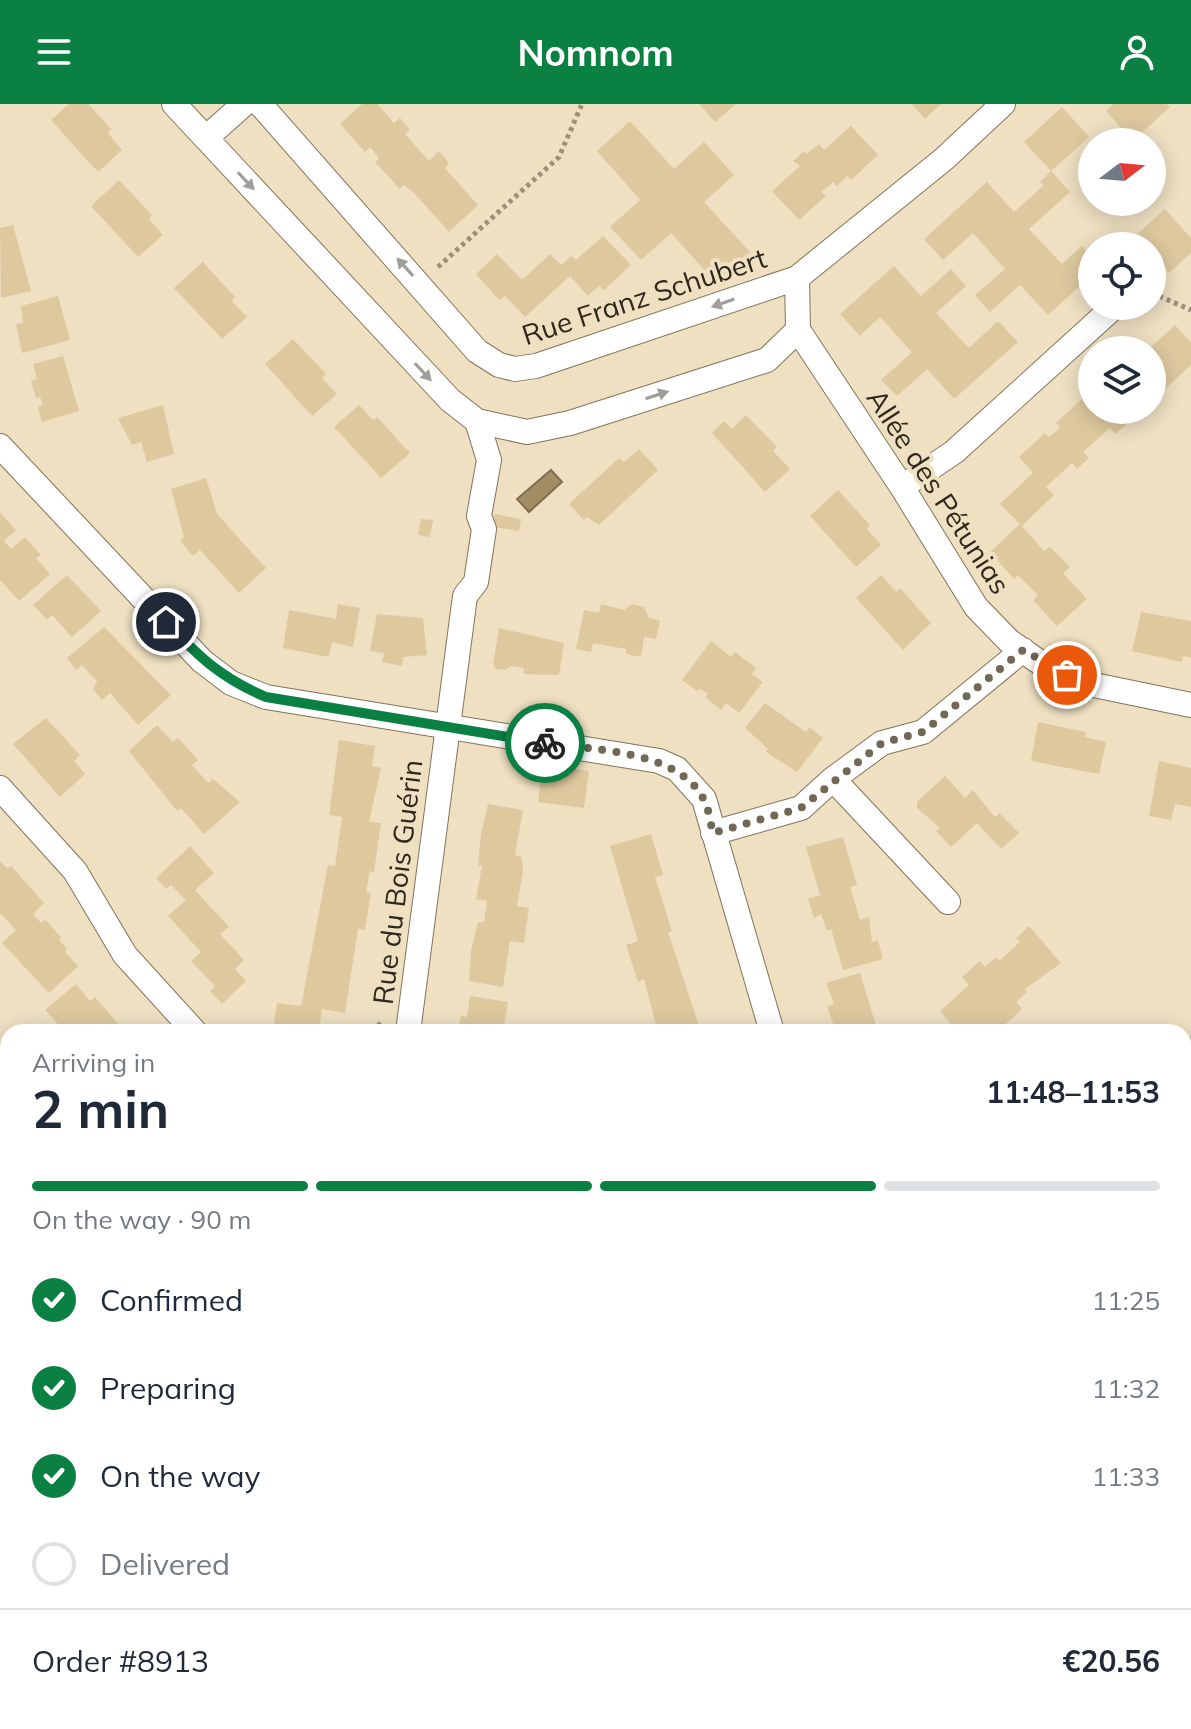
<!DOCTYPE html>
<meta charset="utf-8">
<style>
body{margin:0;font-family:Mulish,sans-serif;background:#f6f6f7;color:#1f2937;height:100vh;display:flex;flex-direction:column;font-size:30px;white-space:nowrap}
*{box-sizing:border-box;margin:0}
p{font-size:26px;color:#747a83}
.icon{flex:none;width:44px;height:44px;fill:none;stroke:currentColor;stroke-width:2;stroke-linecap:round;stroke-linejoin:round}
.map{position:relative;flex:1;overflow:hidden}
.drawer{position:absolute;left:0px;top:920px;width:1192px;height:706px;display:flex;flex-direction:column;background:#fff;border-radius:24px 24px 0 0;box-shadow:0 4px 20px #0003}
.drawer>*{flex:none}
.needle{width:52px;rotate:74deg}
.controls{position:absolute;left:1078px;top:24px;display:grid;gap:16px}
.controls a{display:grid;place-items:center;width:88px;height:88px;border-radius:50%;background:#fff;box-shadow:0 4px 20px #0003;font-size:40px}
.pin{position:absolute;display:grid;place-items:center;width:68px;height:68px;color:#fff;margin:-34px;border:4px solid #fff;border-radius:50%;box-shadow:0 2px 8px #0007}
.courier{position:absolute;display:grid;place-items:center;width:80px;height:80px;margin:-40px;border:6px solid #0b8043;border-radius:50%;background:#fff;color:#222;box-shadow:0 2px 10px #0007}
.head em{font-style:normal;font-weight:700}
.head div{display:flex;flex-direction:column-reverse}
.head{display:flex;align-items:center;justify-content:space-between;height:136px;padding:0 32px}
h1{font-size:52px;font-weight:700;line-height:60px}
.bar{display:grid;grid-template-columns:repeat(4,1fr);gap:12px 8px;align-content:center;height:96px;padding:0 32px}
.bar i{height:10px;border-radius:6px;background:#e0e1e3}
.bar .on{background:#0b8043}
.bar p{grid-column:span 4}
.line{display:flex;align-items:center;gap:20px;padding:0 32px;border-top:2px solid #e0e1e3}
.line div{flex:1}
ol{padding:0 32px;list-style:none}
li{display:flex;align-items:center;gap:24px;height:88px}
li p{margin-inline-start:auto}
li .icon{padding:8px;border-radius:50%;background:#0b8043;color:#fff;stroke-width:4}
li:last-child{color:#747a83}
li i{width:44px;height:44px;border:4px solid #e0e1e3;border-radius:50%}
header{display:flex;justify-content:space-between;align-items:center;height:104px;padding:0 32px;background:#0b8043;color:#fff;font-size:36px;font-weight:700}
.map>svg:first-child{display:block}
.green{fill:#c3b495}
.water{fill:#a28e65;stroke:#7f6f4f;stroke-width:2}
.building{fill:#dec99f}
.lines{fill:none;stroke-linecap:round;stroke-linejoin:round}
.street-casing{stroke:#827459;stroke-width:26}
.path{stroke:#9b907a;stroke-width:5;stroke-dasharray:4 4;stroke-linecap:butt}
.street{stroke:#fff;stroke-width:24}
.oneway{fill:#a09e99}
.done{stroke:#716856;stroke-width:8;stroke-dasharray:0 14.4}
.route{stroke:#0b8043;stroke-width:10}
.labels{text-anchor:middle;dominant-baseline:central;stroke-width:8;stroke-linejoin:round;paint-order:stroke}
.street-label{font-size:28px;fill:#2d271c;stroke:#efe0c2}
</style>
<header><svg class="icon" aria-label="menu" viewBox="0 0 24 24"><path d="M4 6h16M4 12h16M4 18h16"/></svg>Nomnom<svg class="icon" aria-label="person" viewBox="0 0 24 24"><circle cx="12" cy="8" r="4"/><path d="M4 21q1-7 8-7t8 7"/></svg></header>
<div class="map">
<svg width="1191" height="1625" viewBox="0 0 1191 1625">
<rect width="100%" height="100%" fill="#efe0c2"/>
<path class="green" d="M 1191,931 L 1191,1603 L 1184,1597 L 1184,941 Z"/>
<path class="water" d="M 551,366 L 562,378 L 529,408 L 517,395 Z"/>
<path class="building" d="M 69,0 L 88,0 L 111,25 L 108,29 L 122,46 L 98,68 L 51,16 Z
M 362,0 L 377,0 L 394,19 L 400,14 L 410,26 L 405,30 L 429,57 L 439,47 L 449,59 L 445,64 L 478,101 L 449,128 L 415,90 L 404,81 L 400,85 L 375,58 L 379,54 L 370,43 L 365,48 L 340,20 Z
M 699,0 L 736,0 L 715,18 Z
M 912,0 L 941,0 L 925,15 Z
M 1113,0 L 1167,0 L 1170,3 L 1133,37 L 1106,7 Z
M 1062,3 L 1089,33 L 1051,67 L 1024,38 Z
M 630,17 L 674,65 L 704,38 L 734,71 L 704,98 L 750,148 L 716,179 L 671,129 L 641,156 L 610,123 L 640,96 L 597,47 Z
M 851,22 L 878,51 L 851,76 L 847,72 L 837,82 L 833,78 L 821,88 L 826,92 L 799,116 L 772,87 L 800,62 L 793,57 L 804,47 L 807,50 L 819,40 L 824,46 Z
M 1051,67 L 1070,88 L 1029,125 L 1062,160 L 1082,142 L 1092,154 L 1092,171 L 1048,211 L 1020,181 L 990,208 L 975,191 L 1005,165 L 973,129 L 943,156 L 924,135 L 987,78 L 1014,108 L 1044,81 L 1040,78 Z
M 119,76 L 152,111 L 149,115 L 163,131 L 138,153 L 91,102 Z
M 1165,105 L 1191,134 L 1191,149 L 1169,169 L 1152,151 L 1152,142 L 1144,142 L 1135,132 Z
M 13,121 L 31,187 L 1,194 L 0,124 Z
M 603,132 L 631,161 L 604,186 L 599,182 L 588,192 L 570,172 L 525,213 L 505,192 L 499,196 L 476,170 L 497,150 L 522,176 L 550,150 L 561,161 L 571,152 L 576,156 Z
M 203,158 L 235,193 L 232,197 L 247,213 L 222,235 L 174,184 Z
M 894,162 L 921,192 L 951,165 L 966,182 L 936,209 L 969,244 L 998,217 L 1018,238 L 954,295 L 927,265 L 897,292 L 881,276 L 912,248 L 880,213 L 860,232 L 840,210 Z
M 58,192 L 70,236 L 22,249 L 16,220 L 23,219 L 21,202 Z
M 1175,221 L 1191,239 L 1191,261 L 1154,295 L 1152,246 L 1148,246 Z
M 293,235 L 326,270 L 322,274 L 337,290 L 312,312 L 265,260 Z
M 63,252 L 79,307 L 42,318 L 38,303 L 43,301 L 40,293 L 36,294 L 31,277 L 37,275 L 33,260 Z
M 1083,294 L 1087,299 L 1092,294 L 1092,306 L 1130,306 L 1121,314 L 1127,320 L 1115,330 L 1110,324 L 1083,348 L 1089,354 L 1077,365 L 1072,359 L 1046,383 L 1054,391 L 1022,422 L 1000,400 L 1033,369 L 1019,353 L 1045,329 L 1049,333 L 1060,323 L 1056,319 Z
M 163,301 L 174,350 L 147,358 L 141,338 L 132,341 L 118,314 Z
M 359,301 L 373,316 L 377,313 L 410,349 L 381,374 L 334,323 Z
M 746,311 L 777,343 L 773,347 L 790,365 L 765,388 L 712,329 L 724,317 L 732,325 Z
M 639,345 L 658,366 L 599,421 L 587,413 L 584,416 L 569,400 L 619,354 L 624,358 Z
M 206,374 L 217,410 L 266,464 L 239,489 L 200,446 L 193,452 L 180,437 L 184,433 L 171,385 Z
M 838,386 L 870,421 L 867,425 L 881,441 L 856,463 L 810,412 Z
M 0,408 L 16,426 L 4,437 L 11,445 L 25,433 L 41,451 L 36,454 L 50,470 L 19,497 L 0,476 Z
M 495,410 L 521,415 L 519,427 L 493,423 Z
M 421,415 L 433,416 L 430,433 L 418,431 Z
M 1020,420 L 1044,447 L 1050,443 L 1070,463 L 1063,469 L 1087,495 L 1057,522 L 1033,496 L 1038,491 L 1018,471 L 1014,475 L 990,448 Z
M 67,471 L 101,507 L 72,533 L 52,511 L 47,516 L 33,501 Z
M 881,471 L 896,488 L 900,484 L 931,519 L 903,546 L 856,494 Z
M 338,500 L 360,504 L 353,543 L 332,538 L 329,553 L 283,544 L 289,506 L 336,515 Z
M 601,500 L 624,506 L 632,500 L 644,503 L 649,514 L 660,516 L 656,535 L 644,533 L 641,553 L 626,550 L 626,545 L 593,539 L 591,548 L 576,545 L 584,506 L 599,509 Z
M 1141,508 L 1191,517 L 1191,554 L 1183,552 L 1182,558 L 1132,547 Z
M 377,510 L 423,514 L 427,551 L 403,553 L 402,562 L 382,558 L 384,549 L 370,547 Z
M 104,523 L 171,591 L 138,621 L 110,589 L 102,596 L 93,585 L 97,577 L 82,561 L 76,566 L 67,554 Z
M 499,524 L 564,539 L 559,571 L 523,570 L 524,564 L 511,562 L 506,566 L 496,565 L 493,560 Z
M 711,537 L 731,553 L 735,548 L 756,564 L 752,570 L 763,578 L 739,609 L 726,599 L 721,606 L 705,593 L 708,590 L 701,585 L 697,587 L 682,576 Z
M 765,599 L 806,628 L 809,623 L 823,634 L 797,668 L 766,648 L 768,645 L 745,624 Z
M 46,614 L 80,651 L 74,657 L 85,670 L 60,693 L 13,640 Z
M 1038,618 L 1086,628 L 1085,633 L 1106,638 L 1099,670 L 1031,657 Z
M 157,621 L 173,638 L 178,634 L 198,656 L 192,661 L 208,679 L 213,675 L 240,698 L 204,730 L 181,704 L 177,707 L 129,647 Z
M 339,636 L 375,642 L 372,662 L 381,664 L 369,718 L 381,719 L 374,768 L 370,767 L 366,788 L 371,789 L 365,826 L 358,825 L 345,909 L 322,905 L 319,928 L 266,928 L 267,920 L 274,921 L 277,899 L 301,902 L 328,761 L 335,762 L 342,713 L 329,711 Z
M 1159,657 L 1191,664 L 1191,703 L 1175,700 L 1171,716 L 1149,712 Z
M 543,661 L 589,667 L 584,704 L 538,698 Z
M 945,672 L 965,694 L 973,686 L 995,713 L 999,709 L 1019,729 L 1001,745 L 977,719 L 951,743 L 936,727 L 940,724 L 917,704 L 917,698 Z
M 488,700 L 523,706 L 515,751 L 522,753 L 523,767 L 517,802 L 529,804 L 524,839 L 510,837 L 503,883 L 469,877 L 471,847 L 478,818 L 484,818 L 487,797 L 476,795 L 482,762 L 478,761 L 481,730 Z
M 651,730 L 663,771 L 655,773 L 672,827 L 668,828 L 701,928 L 658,928 L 644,875 L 638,878 L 626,841 L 638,837 L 610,742 Z
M 843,733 L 857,781 L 850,783 L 860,816 L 869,813 L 872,838 L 878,836 L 883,855 L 843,866 L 831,825 L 827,827 L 821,810 L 814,814 L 808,795 L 820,791 L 806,743 Z
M 190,742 L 214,769 L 195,786 L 229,823 L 220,830 L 244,856 L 235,865 L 246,877 L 222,900 L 210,887 L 215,882 L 191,857 L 201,848 L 168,812 L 186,796 L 171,781 L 166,785 L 156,774 Z
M 0,757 L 7,764 L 11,762 L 44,799 L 33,810 L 41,819 L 45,815 L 61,833 L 59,836 L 67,845 L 65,848 L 78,862 L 49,889 L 2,839 L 16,826 L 0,809 Z
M 1029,822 L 1061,859 L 1025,885 L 1027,888 L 1016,898 L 1022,905 L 997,928 L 986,924 L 981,928 L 956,926 L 940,907 L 969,881 L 962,873 L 980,857 L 985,863 L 996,853 L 999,857 L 1020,838 L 1016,834 Z
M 860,869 L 878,928 L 836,928 L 827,902 L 834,900 L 826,879 Z
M 76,880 L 90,897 L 95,893 L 125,928 L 65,928 L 45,906 Z
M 470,892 L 508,898 L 503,928 L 458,928 L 461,912 L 467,913 Z
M 8,1237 L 8,1279 L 0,1282 L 0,1240 Z
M 8,1354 L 8,1387 L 0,1382 L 0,1365 Z
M 372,1618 L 413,1618 L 411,1625 L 371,1625 Z
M 676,1618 L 728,1618 L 734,1625 L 683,1625 Z
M 980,1618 L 1017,1618 L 1009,1625 L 973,1625 Z"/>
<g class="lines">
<g class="street-casing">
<path id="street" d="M 174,0 L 450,296 L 477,317 L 527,328 L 570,319 L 767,256 L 798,226
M 260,0 L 477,247 L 499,261 L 515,265 L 536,262 L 797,174 L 944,55 L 1003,0
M 206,34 L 244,0
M 797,174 L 798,226 L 902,383 L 976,503 L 1009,537 L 1045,562 L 1089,580 L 1191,601
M 0,342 L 202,557 L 231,579 L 266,593 L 659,657 L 677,665 L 704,695 L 772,928
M 902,383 L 954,348 L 1115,202
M 833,675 L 882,639 L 923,628 L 1023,546
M 0,684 L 75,767 L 125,851 L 195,928
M 713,729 L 801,704 L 833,675 L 948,798
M 408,928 L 465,492 L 476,478 L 484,425 L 479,412 L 489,356 L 477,317
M 0,1106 L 8,1123
M 0,1187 L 8,1184
M 612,1618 L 618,1625
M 280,1625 L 281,1618
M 464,1625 L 466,1618"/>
</g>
<path class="path" d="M 438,163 L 559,53 L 582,0
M 1152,189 L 1191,206
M 373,928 L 382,917
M 312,1618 L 314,1625"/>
<use href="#street" class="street"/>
</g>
<defs><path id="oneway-solid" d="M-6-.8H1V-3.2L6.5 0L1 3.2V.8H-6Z" transform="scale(2)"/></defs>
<g class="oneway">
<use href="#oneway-solid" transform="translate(246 77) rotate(47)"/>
<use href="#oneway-solid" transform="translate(405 163) rotate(-132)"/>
<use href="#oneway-solid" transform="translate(723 199) rotate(161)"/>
<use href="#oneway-solid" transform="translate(423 268) rotate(47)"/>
<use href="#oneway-solid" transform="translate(657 291) rotate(-18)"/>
</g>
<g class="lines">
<path class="done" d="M 545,639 C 593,646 677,646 703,694 C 709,704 710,718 713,729 L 801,704 L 882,639 L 923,628 L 1023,546 L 1067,571"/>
<path class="route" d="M 166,518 C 199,553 221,574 266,593 L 545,639"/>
</g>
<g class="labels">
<g class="street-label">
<text transform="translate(644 192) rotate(-18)">Rue Franz Schubert</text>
<text transform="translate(939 387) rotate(57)">Allée des Pétunias</text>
<text transform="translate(397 778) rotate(-83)">Rue du Bois Guérin</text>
</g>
</g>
</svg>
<div class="controls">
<a><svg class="needle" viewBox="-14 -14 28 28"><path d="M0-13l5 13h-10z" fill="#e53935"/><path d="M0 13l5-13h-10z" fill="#747a83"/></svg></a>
<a><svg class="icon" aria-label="locate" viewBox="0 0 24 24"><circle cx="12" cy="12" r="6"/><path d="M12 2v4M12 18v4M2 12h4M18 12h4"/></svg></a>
<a><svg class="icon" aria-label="layers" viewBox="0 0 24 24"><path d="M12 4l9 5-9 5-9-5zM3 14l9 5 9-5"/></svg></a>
</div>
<div class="pin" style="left:1067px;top:571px;background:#ea580c"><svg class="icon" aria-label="bag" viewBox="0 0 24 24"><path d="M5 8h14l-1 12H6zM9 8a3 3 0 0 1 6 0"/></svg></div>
<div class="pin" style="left:166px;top:518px;background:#1f2937"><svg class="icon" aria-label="home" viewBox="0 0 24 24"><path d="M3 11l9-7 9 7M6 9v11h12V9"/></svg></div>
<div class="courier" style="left:545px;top:639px"><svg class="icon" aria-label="bike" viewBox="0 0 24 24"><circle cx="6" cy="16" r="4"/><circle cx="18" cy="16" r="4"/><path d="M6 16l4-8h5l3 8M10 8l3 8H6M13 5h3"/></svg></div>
<section class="drawer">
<div class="head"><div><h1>2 min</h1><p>Arriving in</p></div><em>11:48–11:53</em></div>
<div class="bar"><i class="on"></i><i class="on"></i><i class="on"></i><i></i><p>On the way · 90 m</p></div>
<ol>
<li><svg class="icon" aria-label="check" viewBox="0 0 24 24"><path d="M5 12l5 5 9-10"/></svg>Confirmed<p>11:25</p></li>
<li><svg class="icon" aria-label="check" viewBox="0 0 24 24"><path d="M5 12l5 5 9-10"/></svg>Preparing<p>11:32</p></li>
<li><svg class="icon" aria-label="check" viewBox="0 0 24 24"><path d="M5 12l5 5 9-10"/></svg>On the way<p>11:33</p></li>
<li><i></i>Delivered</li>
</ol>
<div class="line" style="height:104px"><div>Order #8913</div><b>€20.56</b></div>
</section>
</div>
